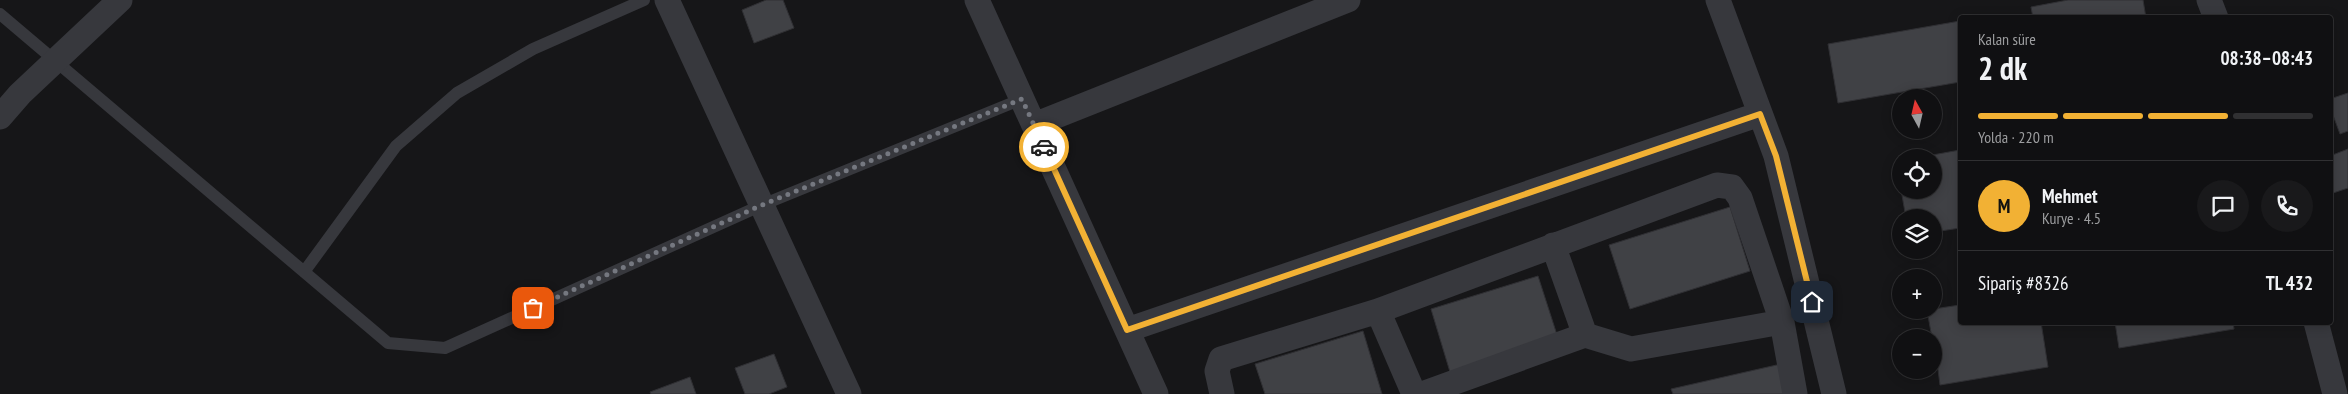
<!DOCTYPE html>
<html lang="tr">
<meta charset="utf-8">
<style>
body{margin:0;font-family:"PT Sans Narrow",sans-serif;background:#19191b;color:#f1f3f6;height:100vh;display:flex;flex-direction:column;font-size:19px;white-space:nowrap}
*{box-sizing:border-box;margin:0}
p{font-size:16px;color:#9c9d9f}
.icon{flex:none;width:28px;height:28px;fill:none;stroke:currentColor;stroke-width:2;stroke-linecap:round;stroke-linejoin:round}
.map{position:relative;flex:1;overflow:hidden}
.sheet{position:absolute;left:1958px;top:15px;width:375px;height:310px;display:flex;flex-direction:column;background:#101012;border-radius:5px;box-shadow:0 2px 12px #0003,0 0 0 1px #303032}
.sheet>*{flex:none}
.needle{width:32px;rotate:352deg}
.buttons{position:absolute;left:1892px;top:89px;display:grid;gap:10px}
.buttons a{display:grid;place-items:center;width:50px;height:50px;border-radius:50%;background:#101012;box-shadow:0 2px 12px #0003,0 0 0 1px #303032;font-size:25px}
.pin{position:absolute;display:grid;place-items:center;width:42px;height:42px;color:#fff;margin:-21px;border-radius:10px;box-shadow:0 2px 8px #0006}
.courier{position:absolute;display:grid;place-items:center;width:50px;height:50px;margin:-25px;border:4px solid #f2b134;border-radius:50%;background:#fff;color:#222;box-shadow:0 1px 6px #0007}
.summary em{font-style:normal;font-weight:700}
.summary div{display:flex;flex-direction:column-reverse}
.summary{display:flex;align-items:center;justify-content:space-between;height:85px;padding:0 20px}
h1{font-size:32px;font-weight:700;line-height:38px}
.bar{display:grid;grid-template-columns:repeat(4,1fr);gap:8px 5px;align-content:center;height:60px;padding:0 20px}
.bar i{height:6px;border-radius:4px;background:#303032}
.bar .current{background:#f2b134}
.bar p{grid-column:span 4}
.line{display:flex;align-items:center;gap:12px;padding:0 20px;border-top:1px solid #303032}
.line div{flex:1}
.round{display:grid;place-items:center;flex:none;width:52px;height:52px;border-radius:26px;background:#19191b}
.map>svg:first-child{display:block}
.building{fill:#404145;stroke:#303034}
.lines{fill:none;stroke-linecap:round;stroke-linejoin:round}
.lane{stroke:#37383d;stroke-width:12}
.street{stroke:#37383d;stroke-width:25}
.done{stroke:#757880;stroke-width:5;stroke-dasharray:0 9}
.route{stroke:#f2b134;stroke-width:6}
</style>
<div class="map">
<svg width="2348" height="394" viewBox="0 0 2348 394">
<rect width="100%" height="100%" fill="#161618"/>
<path class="building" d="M 766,0 L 783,0 L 794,28 L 754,43 L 742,10 Z
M 2068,0 L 2143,0 L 2146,18 L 2033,18 L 2031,7 Z
M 1960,21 L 1960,82 L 1838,103 L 1828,44 Z
M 2348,93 L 2348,131 L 2340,134 L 2330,107 L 2330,99 Z
M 2348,149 L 2348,188 L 2330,194 L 2330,156 Z
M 1960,150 L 1960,228 L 1934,232 L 1934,218 L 1906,218 L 1896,161 L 1901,160 L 1901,190 L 1934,190 L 1934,158 L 1916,158 Z
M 1730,207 L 1750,271 L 1630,309 L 1609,245 Z
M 1538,276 L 1558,338 L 1450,372 L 1431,309 Z
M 1960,305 L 1960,322 L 2041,322 L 2048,367 L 1940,385 L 1934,338 L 1932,338 L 1927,310 Z
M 2115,322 L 2233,322 L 2234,329 L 2119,348 Z
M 1363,331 L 1382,394 L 1265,394 L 1255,364 Z
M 774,354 L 787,387 L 769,394 L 745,394 L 735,368 Z
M 1781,364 L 1788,394 L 1673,394 L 1671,389 Z
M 690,377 L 696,394 L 651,394 L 650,392 Z"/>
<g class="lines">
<path class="lane" d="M 0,14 L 388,343 L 445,348 L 762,205 L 1022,99
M 304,272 L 396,146 L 457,93 L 533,49 L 644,0"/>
<path class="street" d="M 667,0 L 849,394
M 977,0 L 1156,394
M 1718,0 L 1776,156 L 1834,394
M 2209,0 L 2216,18
M 0,117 L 20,94 L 120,0
M 1034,125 L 1348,0
M 1378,311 L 1414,394
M 2316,322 L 2335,394
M 1127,330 L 1760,114
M 1585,335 L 1631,349 L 1782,322
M 1222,394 L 1217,371 L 1221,359 L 1378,311 L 1717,185 L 1732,187 L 1740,198 L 1782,322 L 1795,394
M 1422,394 L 1585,335 L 1553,245"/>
</g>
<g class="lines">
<path class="done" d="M 533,308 L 762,205 L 1022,99 L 1044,147"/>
<path class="route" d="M 1044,147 L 1127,330 L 1760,114 L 1776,156 L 1812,302"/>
</g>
</svg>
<div class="buttons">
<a><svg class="needle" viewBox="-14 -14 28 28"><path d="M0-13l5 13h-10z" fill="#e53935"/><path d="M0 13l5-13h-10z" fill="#9c9d9f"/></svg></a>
<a><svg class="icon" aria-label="locate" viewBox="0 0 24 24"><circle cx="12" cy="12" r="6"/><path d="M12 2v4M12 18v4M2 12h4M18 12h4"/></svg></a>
<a><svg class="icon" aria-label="layers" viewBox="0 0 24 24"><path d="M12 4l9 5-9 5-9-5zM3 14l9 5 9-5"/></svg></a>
<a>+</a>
<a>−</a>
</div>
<div class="pin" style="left:533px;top:308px;background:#ea580c"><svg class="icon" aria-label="bag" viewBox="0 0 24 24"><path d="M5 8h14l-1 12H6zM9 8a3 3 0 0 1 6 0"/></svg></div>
<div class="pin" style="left:1812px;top:302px;background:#1f2937"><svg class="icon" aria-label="home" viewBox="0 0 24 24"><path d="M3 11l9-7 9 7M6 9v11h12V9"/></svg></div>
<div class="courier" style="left:1044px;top:147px"><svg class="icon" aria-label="car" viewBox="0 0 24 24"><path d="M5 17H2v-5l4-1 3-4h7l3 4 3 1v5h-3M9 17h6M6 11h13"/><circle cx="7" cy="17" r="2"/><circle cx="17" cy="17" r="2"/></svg></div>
<section class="sheet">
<div class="summary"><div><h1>2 dk</h1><p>Kalan süre</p></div><em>08:38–08:43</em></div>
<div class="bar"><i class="current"></i><i class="current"></i><i class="current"></i><i></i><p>Yolda · 220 m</p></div>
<div class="line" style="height:90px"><b class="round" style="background:#f2b134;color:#111">M</b><div><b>Mehmet</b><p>Kurye · 4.5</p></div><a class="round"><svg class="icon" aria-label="chat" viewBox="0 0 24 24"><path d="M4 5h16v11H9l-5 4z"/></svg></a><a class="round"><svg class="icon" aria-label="phone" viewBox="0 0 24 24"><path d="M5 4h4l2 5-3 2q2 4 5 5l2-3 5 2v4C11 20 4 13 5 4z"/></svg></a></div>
<div class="line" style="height:65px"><div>Sipariş #8326</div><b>TL 432</b></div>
</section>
</div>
